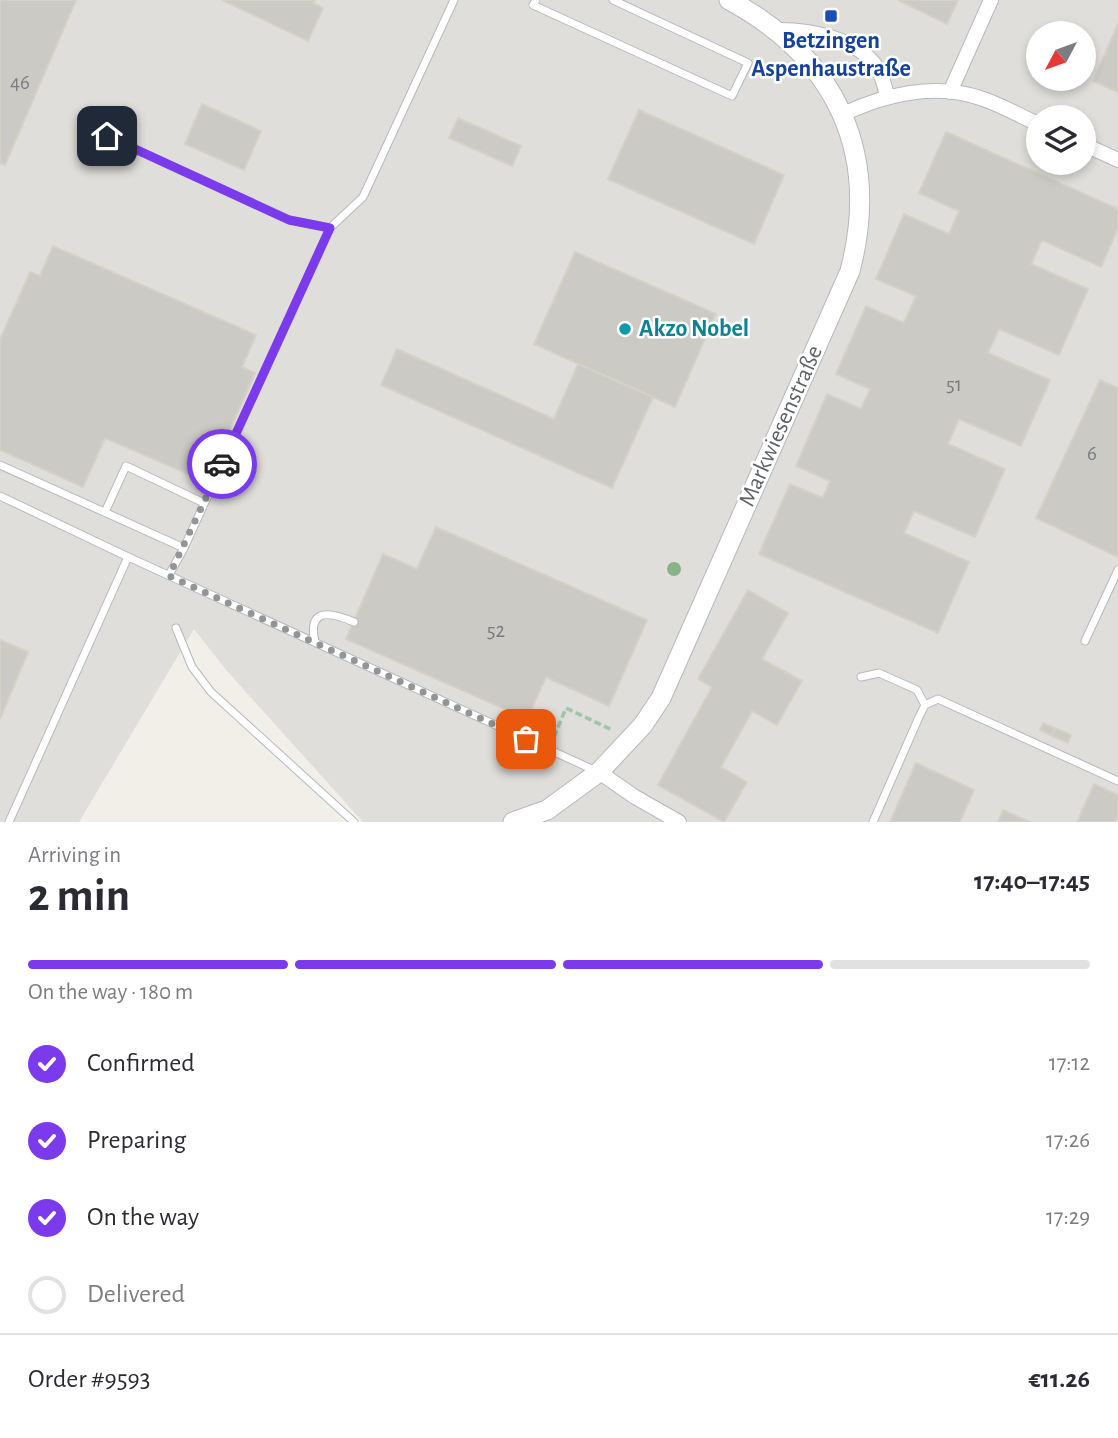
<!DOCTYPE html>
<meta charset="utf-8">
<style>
body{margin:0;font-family:"Alegreya Sans",sans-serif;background:#f7f7f7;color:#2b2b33;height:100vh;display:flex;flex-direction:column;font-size:26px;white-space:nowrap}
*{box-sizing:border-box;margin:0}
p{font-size:23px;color:#7c7c81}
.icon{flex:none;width:38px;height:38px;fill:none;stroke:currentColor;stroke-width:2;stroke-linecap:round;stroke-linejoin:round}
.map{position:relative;height:822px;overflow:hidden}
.panel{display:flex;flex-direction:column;background:#fff;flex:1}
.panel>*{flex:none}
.needle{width:46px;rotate:229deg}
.tools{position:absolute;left:1026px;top:21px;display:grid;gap:14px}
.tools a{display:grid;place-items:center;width:70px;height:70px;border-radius:50%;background:#fff;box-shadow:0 4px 10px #0003;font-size:35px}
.pin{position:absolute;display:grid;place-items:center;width:60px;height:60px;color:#fff;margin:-30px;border-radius:14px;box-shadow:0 4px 10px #0006}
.courier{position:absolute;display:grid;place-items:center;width:70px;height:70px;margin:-35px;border:5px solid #7c3aed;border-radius:50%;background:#fff;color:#222;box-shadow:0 2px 9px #0007}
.headline em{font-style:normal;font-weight:700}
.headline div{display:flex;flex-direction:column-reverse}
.headline{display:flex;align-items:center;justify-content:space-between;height:119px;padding:0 28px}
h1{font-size:46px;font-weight:700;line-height:52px}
.bar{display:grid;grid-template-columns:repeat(4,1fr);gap:10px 7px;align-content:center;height:84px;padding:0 28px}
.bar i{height:9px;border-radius:5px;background:#e1e1e2}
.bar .current{background:#7c3aed}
.bar p{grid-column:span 4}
.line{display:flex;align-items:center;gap:18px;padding:0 28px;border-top:2px solid #e1e1e2}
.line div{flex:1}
ol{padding:0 28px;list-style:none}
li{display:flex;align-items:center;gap:21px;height:77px}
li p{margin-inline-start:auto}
li .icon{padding:7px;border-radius:50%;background:#7c3aed;color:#fff;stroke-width:4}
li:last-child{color:#7c7c81}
li i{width:38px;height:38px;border:4px solid #e1e1e2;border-radius:50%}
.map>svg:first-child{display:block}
.industrial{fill:#e0deda;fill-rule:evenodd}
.building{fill:#cccac5;stroke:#d6d1c6;stroke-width:2}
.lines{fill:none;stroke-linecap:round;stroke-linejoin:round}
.service-casing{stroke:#b5b8bc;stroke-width:9}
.minor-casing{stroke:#b5b8bc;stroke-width:16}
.tertiary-casing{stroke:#b5b8bc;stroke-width:21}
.path{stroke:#9cc7a9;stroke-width:3.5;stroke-dasharray:7 3.5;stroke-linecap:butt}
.service{stroke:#fff;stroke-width:7}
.minor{stroke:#fff;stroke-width:14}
.tertiary{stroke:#fff;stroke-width:19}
.tree{fill:#89b387}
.done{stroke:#929495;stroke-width:7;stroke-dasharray:0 12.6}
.route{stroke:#7c3aed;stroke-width:9}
.transit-dot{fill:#1a4fb4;stroke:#fff;stroke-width:2.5}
.culture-dot{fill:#0f9aa8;stroke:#fff;stroke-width:2.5}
.labels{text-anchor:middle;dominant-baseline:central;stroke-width:5;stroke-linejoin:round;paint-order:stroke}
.number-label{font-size:21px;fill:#7a7d7f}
.transit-label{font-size:24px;font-weight:bold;fill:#164399;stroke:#fff}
.culture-label{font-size:24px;font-weight:bold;fill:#0d838f;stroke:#fff;text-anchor:start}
.street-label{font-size:24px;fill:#5f6368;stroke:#fff}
</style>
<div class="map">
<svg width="1118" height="822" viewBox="0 0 1118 822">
<rect width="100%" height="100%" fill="#f1efe8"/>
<path class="industrial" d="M 0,0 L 1118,0 L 1118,822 L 363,822 L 227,671 L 194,629 L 79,822 L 0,822 ZM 1038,33 L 1083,33 L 1083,79 L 1038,79 ZM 1038,117 L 1083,117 L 1083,163 L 1038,163 Z"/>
<path class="building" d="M 0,0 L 76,0 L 5,165 L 0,163 Z
M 222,0 L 315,0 L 313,3 L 323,8 L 308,41 Z
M 898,0 L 958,0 L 947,24 Z
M 826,12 L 835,14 L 834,19 L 824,17 Z
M 1118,24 L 1118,92 L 1093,81 Z
M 202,104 L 261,131 L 244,170 L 185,144 Z
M 639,110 L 784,175 L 754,244 L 608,179 Z
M 458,118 L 521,146 L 512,166 L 449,138 Z
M 946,132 L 1118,209 L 1118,228 L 1101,267 L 1042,240 L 1031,264 L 1088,289 L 1059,355 L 999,329 L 988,353 L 1050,380 L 1021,446 L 959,419 L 948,444 L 1005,469 L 975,537 L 914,511 L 904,533 L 969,562 L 938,633 L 759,554 L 790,484 L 823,498 L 830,481 L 796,466 L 827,394 L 861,409 L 870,389 L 836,374 L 866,306 L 904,323 L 916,296 L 876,279 L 904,214 L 949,234 L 959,211 L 919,193 Z
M 53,246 L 256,335 L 242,367 L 255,373 L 207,482 L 105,438 L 83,487 L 0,450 L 0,340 L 30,272 L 40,276 Z
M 575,252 L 716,314 L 675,407 L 534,344 Z
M 397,349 L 554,419 L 578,364 L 653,397 L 612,488 L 381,385 Z
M 1100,380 L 1118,388 L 1118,557 L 1036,518 Z
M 436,527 L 647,620 L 609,706 L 546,677 L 527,719 L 346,639 L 383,554 L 417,569 Z
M 748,590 L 788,613 L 762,659 L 802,681 L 777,725 L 752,711 L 721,767 L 747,782 L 724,822 L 658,785 L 712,687 L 698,679 Z
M 0,640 L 28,652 L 0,719 Z
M 1043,723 L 1055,728 L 1052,736 L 1040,730 Z
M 1055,728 L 1071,735 L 1068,743 L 1052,736 Z
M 916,763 L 974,790 L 960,822 L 890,822 Z
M 1094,784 L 1118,795 L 1118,816 L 1115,822 L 1077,822 Z
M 1003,810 L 1030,822 L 998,822 Z"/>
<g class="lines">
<g class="service-casing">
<path id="service" d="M 536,0 L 533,5 L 732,96 L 748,63 L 613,0
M 84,126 L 290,220 L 330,228 L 363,197 L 454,0
M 0,465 L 184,548 L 330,228
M 0,496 L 124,555 L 596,771
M 105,512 L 126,466 L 204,503
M 169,575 L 184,548
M 176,628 L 192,667 L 211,692 L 354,822
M 1085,641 L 1118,570
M 315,642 C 307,607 331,612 354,622
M 861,677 L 879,673 L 917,690 L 925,705
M 9,822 L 128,557
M 873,822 L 919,717 L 925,705 L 938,699 L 1118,781"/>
</g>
<g class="minor-casing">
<path id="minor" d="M 776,30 C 808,29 856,38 876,66 C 882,75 885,86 887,97
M 950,92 L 991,0
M 843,114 C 884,95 933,83 977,97 C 998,103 1018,115 1038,124
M 1083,144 L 1118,160
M 599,772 L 635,797 L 679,822"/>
</g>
<g class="tertiary-casing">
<path id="tertiary" d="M 513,822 L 547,810 L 599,772 L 643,725 L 661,698 L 850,271 C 881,152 836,58 729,0"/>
</g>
<path class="path" d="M 554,737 L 566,708 L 612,730"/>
<use href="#service" class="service"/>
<use href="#minor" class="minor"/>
<use href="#tertiary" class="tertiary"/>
</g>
<circle class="tree" cx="674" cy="569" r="7"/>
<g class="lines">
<path class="done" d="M 222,464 L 169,576 L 526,739"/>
<path class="route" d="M 107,136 L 289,220 L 330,228 L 222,464"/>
</g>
<rect class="transit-dot" x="824" y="9" width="14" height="14" rx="3.5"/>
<circle class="culture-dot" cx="625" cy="329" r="7"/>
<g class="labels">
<g class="number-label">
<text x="20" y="82">46</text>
<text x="954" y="384">51</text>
<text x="1092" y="453">6</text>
<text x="496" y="630">52</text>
</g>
<g class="transit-label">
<text x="831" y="41">Betzingen<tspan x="831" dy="28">Aspenhaustraße</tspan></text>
</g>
<g class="culture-label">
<text x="639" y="329">Akzo Nobel</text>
</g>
<g class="street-label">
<text transform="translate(781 426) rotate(-66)">Markwiesenstraße</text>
</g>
</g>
</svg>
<div class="tools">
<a><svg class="needle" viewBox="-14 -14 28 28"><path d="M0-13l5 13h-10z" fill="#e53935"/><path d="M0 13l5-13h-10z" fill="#7c7c81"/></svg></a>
<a><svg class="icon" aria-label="layers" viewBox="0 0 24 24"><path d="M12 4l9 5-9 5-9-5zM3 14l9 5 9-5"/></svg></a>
</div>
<div class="pin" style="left:526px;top:739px;background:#ea580c"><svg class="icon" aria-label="bag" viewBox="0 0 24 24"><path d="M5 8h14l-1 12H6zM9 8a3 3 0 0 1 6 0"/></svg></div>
<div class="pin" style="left:107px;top:136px;background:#1f2937"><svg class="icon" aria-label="home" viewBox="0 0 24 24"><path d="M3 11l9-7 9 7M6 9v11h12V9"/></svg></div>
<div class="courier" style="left:222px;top:464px"><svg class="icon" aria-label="car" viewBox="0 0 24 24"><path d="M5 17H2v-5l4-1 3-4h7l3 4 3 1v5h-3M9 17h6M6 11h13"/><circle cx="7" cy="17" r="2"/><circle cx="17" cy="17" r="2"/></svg></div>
</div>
<section class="panel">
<div class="headline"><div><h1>2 min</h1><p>Arriving in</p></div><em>17:40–17:45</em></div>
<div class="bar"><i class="current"></i><i class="current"></i><i class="current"></i><i></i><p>On the way · 180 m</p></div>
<ol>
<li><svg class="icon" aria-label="check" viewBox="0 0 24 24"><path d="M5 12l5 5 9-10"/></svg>Confirmed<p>17:12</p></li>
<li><svg class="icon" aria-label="check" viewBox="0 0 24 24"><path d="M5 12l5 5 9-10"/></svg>Preparing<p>17:26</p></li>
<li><svg class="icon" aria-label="check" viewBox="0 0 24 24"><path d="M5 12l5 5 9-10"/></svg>On the way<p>17:29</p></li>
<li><i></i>Delivered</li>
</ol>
<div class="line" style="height:91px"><div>Order #9593</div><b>€11.26</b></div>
</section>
